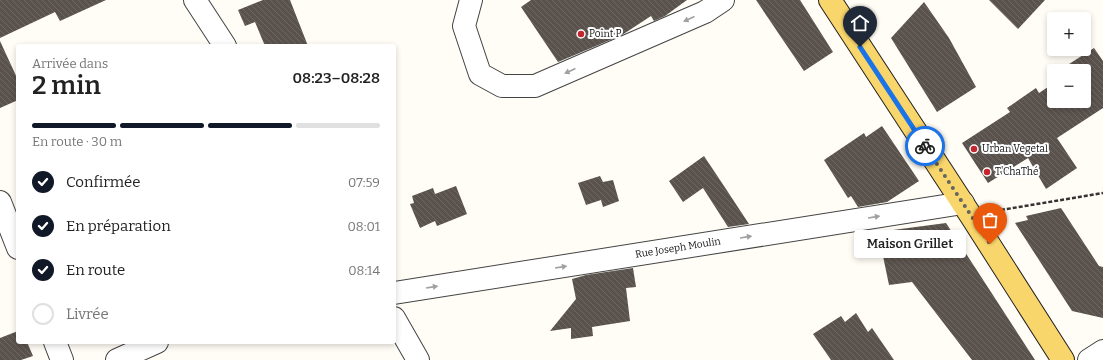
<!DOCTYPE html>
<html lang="fr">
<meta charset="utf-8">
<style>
body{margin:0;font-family:Bitter,serif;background:#f2f2f2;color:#222;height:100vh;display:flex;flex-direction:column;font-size:15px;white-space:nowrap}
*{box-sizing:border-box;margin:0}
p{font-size:13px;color:#767676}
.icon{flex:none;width:22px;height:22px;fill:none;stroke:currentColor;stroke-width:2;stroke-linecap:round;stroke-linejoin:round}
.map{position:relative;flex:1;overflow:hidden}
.side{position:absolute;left:16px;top:44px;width:380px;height:300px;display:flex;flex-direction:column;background:#fff;border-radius:4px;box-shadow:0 2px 6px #0003}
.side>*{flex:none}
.fabs{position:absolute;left:1047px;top:12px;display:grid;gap:8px}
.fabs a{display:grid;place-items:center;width:44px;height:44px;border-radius:4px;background:#fff;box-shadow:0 2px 6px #0003;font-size:20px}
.pin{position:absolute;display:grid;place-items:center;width:34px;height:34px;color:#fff;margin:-41px -17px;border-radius:50% 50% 50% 0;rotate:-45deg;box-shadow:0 0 4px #0007}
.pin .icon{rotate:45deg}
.courier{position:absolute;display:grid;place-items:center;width:40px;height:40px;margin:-20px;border:3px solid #1a73e8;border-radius:50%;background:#fff;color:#222;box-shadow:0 1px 5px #0007}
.bubble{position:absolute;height:28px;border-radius:4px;background:#fff;box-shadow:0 2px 6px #0003;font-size:13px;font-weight:600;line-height:28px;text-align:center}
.headline em{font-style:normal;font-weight:600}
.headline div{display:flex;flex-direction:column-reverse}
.headline{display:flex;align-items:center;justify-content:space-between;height:68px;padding:0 16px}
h1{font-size:26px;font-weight:600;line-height:30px}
.bar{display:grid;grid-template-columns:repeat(4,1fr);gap:6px 4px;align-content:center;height:48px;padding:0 16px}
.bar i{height:5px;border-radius:3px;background:#e0e0e0}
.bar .selected{background:#111827}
.bar p{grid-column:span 4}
ol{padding:0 16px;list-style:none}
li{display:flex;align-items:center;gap:12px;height:44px}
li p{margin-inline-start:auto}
li .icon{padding:4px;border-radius:50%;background:#111827;color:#fff;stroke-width:4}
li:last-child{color:#767676}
li i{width:22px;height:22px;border:2px solid #e0e0e0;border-radius:50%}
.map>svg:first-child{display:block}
.building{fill:url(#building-back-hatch)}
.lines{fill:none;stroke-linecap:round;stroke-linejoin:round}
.minor-casing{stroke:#444;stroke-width:24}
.major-casing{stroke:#222;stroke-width:24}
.path{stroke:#333;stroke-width:2.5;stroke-dasharray:4 2;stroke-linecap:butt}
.minor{stroke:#fff;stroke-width:22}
.major{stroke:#f9d66b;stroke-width:22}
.oneway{fill:#a0a0a0}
.done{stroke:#646461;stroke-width:4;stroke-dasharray:0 7.2}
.route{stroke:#1a73e8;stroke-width:5}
.poi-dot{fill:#c4262e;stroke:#fff;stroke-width:1.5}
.labels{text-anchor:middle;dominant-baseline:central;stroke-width:4;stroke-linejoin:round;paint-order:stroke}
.poi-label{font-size:10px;fill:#111;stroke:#fff;text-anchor:start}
.street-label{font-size:10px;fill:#111;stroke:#fff}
</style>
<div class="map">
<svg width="1103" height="360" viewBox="0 0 1103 360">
<defs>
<pattern id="building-back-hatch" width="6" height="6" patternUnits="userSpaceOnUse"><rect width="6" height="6" fill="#5a524d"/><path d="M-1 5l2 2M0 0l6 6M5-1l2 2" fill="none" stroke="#6d6662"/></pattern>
</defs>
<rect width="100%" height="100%" fill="#fffdf5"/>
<path class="building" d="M 0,0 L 106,0 L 60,21 L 55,12 L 0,38 Z
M 263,0 L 290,0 L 308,46 L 265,46 L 255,22 L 245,26 L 238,10 Z
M 531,0 L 687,0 L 665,16 L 654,21 L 651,16 L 622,35 L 558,62 L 521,7 Z
M 756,0 L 800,0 L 833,52 L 804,71 Z
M 989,0 L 1045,0 L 1018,29 Z
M 924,2 L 949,38 L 976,87 L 937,112 L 891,38 Z
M 0,41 L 18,80 L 18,100 L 0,108 Z
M 1094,48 L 1103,61 L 1103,108 L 1057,138 L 1077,168 L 1046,189 L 1028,158 L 988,183 L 962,143 L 1010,112 L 1007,108 L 1036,88 L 1039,93 L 1054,83 L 1054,101 L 1084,101 L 1084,71 L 1069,71 L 1066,66 Z
M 882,126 L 919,181 L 887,202 L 858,207 L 851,196 L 848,198 L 824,160 L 864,133 L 866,137 Z
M 704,156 L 724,186 L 749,224 L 728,227 L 703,188 L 683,202 L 669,181 Z
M 600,176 L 603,182 L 613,180 L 619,201 L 603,207 L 601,200 L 586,205 L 578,183 Z
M 456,186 L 467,214 L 437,226 L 435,221 L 420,228 L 410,204 L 414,203 L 412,196 L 433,188 L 435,194 Z
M 1061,208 L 1099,266 L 1103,267 L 1103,318 L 1072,311 L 1015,223 L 1028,220 L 1026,216 Z
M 946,223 L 978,272 L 1035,360 L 972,360 L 912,282 L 889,285 L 878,232 Z
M 633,268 L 636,287 L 626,288 L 630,321 L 592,327 L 593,336 L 571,339 L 571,328 L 550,331 L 576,299 L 572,279 L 586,275 Z
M 856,313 L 868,332 L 872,328 L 894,360 L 831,360 L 813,334 L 841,316 L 845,322 Z
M 18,331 L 18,342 L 27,342 L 33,356 L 21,360 L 0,360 L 0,338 Z"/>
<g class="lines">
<g class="minor-casing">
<path id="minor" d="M 195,0 L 225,46
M 471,0 L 464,26 L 480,74 L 502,86 L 535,86 L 705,12 L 723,0
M 0,202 L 18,248
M 394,293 L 963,203
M 394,318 L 418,360
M 55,342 L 62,360
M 117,360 L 157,342
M 1089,360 L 1103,351"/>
</g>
<g class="major-casing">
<path id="major" d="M 830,0 L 973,219 L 1063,360"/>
</g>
<path class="path" d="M 995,211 L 1103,193"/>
<use href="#minor" class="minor"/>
<use href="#major" class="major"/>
</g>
<defs><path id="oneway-solid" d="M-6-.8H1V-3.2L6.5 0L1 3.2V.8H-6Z"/></defs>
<g class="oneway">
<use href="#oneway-solid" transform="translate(689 19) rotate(156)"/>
<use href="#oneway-solid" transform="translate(570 71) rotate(156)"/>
<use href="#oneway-solid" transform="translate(874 217) rotate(-9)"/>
<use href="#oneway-solid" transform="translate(746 237) rotate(-9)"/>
<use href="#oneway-solid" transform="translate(561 267) rotate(-9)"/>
<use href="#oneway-solid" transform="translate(432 287) rotate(-9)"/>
</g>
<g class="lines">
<path class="done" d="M 925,146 L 990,244"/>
<path class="route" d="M 860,47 L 925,146"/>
</g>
<g class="poi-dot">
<circle cx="581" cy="34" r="4"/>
<circle cx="974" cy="149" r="4"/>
<circle cx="987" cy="172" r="4"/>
</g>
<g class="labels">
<g class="poi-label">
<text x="589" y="34">Point P</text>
<text x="982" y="149">Urban Vegetal</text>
<text x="995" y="172">T'ChaThé</text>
</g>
<g class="street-label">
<text transform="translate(678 248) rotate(-9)">Rue Joseph Moulin</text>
</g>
</g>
</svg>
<div class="fabs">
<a>+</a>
<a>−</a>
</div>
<div class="pin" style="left:990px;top:244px;background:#ea580c"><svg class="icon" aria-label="bag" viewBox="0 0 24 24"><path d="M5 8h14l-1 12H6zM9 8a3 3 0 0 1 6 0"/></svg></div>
<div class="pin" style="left:860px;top:47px;background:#1f2937"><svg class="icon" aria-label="home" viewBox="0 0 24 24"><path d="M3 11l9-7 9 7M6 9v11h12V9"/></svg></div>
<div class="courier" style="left:925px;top:146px"><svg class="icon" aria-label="bike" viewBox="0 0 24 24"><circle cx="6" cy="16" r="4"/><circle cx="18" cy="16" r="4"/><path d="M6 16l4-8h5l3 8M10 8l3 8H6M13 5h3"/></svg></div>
<div class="bubble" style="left:854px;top:230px;width:112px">Maison Grillet</div>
<section class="side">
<div class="headline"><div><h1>2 min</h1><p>Arrivée dans</p></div><em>08:23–08:28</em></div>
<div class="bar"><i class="selected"></i><i class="selected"></i><i class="selected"></i><i></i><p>En route · 30 m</p></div>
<ol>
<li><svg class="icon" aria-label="check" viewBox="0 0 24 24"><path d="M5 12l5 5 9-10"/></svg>Confirmée<p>07:59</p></li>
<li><svg class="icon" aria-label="check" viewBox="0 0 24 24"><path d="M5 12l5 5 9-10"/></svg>En préparation<p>08:01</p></li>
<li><svg class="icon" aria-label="check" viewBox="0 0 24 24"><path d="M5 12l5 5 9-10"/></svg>En route<p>08:14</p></li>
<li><i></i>Livrée</li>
</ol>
</section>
</div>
